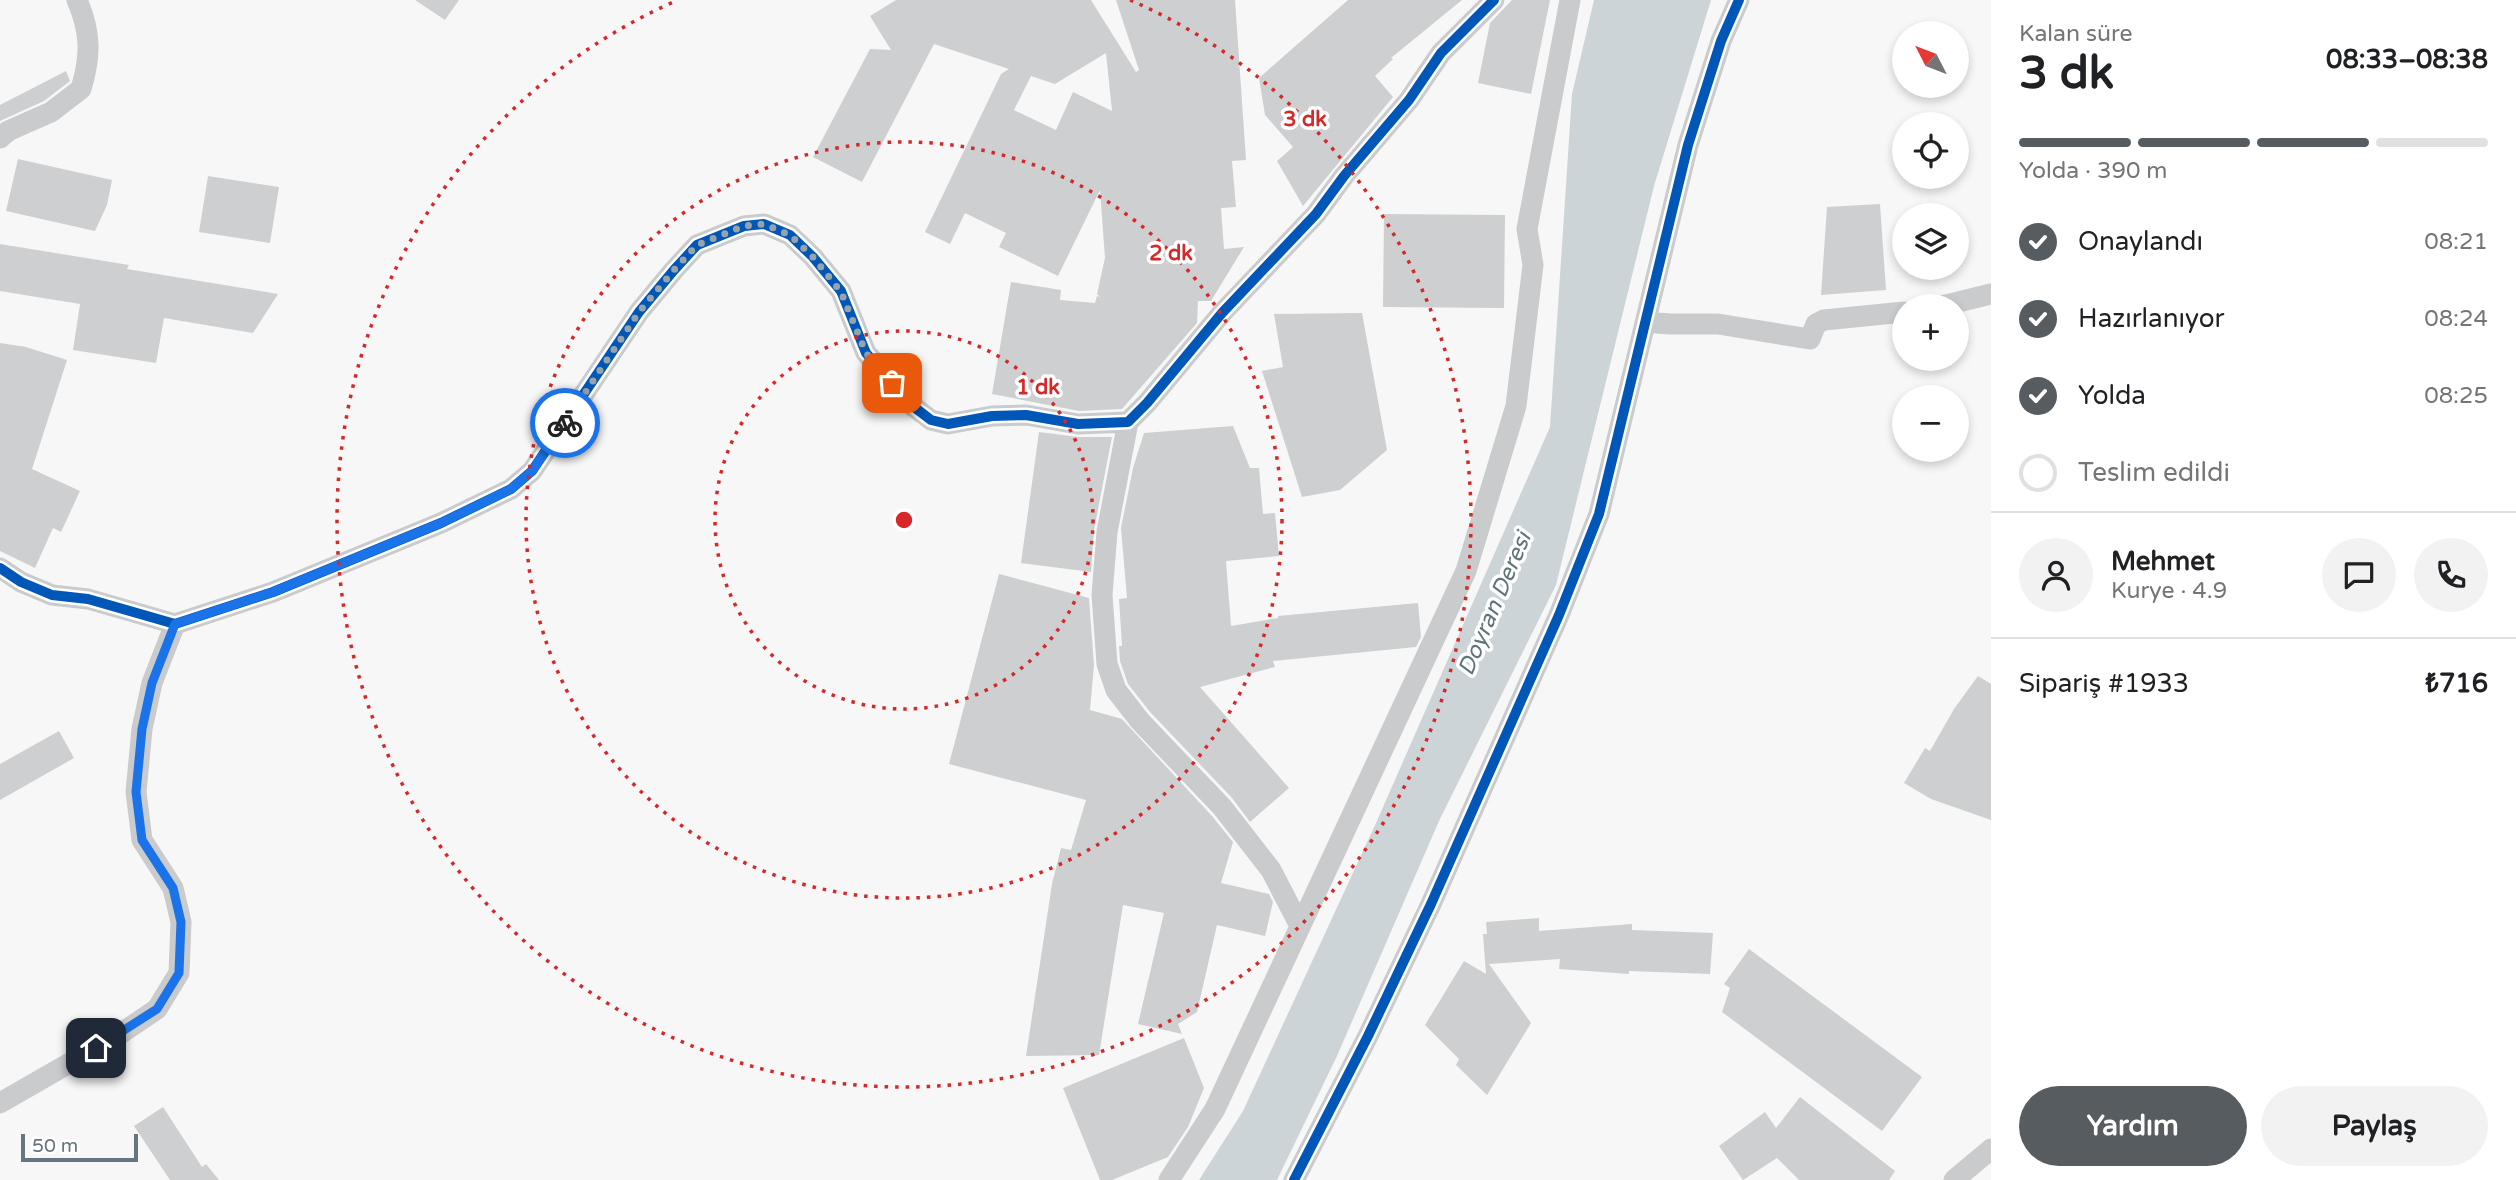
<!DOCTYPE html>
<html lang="tr">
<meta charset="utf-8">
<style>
body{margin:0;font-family:"Varela Round",sans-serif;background:#f2f2f2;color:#202124;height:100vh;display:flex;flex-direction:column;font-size:26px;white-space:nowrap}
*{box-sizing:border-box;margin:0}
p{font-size:23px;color:#757577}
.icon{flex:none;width:38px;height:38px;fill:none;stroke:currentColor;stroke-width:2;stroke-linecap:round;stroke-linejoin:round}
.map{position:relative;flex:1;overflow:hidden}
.sheet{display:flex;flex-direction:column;background:#fff;width:525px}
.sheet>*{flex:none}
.needle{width:46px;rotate:312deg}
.buttons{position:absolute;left:1892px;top:21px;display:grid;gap:14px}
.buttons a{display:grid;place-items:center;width:77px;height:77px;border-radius:50%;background:#fff;box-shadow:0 4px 10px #0003;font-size:35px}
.scale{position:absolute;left:21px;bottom:18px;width:117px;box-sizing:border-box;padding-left:7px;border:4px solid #65767f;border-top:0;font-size:19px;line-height:24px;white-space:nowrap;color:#65767f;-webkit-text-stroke:5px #fff;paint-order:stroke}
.pin{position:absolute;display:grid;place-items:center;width:60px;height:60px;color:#fff;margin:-30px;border-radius:14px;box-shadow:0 4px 10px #0006}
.courier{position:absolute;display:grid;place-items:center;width:70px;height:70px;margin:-35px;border:5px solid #1a73e8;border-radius:50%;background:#fff;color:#222;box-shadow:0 2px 9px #0007}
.overview em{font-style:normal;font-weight:800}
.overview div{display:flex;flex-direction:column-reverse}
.overview{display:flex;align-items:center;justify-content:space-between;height:119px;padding:0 28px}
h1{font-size:46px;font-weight:800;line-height:52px}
.bar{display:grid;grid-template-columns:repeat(4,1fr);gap:10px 7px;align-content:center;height:84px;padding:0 28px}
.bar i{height:9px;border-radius:5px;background:#e0e0e0}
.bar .current{background:#565c60}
.bar p{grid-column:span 4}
.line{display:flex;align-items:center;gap:18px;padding:0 28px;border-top:2px solid #e0e0e0}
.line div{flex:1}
.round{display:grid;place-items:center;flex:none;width:74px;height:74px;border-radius:37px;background:#f2f2f2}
ol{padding:0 28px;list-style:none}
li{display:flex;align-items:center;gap:21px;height:77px}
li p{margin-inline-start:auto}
li .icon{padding:7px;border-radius:50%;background:#565c60;color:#fff;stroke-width:4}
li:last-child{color:#757577}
li i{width:38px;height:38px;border:4px solid #e0e0e0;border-radius:50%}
.action{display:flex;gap:14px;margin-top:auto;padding:14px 28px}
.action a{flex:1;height:80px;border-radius:42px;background:#565c60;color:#fff;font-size:28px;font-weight:800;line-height:80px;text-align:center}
.action a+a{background:#f2f2f2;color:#202124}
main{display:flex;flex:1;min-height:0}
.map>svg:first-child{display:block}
.water{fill:#ccd4d7}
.building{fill:#cecfd0;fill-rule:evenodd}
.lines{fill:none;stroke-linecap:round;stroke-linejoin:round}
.minor{stroke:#cacbcc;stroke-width:21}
.cycleway-casing{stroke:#fff;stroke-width:15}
.cycleway{stroke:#0057b8;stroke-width:10}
.done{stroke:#98a3a9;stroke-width:7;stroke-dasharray:0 12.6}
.route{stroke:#1a73e8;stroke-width:9}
.ring{fill:none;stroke:#d62828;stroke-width:3.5;stroke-dasharray:3.5 7}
.labels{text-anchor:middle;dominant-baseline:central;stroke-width:7;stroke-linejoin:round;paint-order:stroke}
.water-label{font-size:23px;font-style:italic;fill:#607579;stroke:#fff}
.centre{fill:#d62828;stroke:#fff;stroke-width:3.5}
.ring-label{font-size:21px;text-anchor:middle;font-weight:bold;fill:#d62828;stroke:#fff;stroke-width:7;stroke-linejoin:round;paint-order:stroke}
</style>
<main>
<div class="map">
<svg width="1991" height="1180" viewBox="0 0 1991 1180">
<rect width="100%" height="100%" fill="#f7f7f7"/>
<path class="water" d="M 1594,0 L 1711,0 L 1654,186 L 1556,585 L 1439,821 L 1337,1056 L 1277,1180 L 1199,1180 L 1243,1111 L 1376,823 L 1550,427 L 1572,94 Z"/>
<path class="building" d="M 415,0 L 459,0 L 445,20 Z
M 896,0 L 1091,0 L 1136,72 L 1139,70 L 1116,0 L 1235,0 L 1246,160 L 1232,161 L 1236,207 L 1221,208 L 1224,249 L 1244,247 L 1211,301 L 1198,301 L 1197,323 L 1122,409 L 1079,411 L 992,394 L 1011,282 L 1061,290 L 1060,300 L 1095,303 L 1097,296 L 1100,297 L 1097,294 L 1105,258 L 1100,190 L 1058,276 L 999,247 L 1006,233 L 965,213 L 950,244 L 925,232 L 1001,74 L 1009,69 L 934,44 L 862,182 L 813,157 L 870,49 L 891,50 L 870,16 ZM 1106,53 L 1112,111 L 1073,92 L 1056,130 L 1014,110 L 1031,76 L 1055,84 Z
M 1348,0 L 1462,0 L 1391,58 L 1393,59 L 1375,76 L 1393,97 L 1303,206 L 1277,161 L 1293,147 L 1265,115 L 1259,78 Z
M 1512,0 L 1550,0 L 1531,94 L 1478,83 L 1490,23 Z
M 66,71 L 70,81 L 44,101 L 0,121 L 0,105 Z
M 18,159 L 112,180 L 107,205 L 95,231 L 6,211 Z
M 208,176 L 279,187 L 270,243 L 199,232 Z
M 1880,204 L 1886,290 L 1821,295 L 1827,207 Z
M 1384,214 L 1505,215 L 1504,308 L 1383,307 Z
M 0,244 L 129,265 L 127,269 L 278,294 L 253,333 L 164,318 L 156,363 L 73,350 L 80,304 L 0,291 Z
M 1362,313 L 1387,450 L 1340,490 L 1302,497 L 1262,371 L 1283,367 L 1274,314 Z
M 0,343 L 26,347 L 67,360 L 32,469 L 80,491 L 61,532 L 53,528 L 35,568 L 0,551 Z
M 1233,426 L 1250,468 L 1259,468 L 1263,514 L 1275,513 L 1279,556 L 1226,561 L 1231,626 L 1278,618 L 1278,616 L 1418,603 L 1421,637 L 1416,647 L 1273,661 L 1275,667 L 1200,687 L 1289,788 L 1250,822 L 1232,798 L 1150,712 L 1128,684 L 1120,661 L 1119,646 L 1122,646 L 1119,599 L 1127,598 L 1121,528 L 1133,468 L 1144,433 Z
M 1039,432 L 1078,437 L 1112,437 L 1094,530 L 1091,572 L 1021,563 Z
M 999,574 L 1089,598 L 1094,665 L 1090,710 L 1122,719 L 1212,816 L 1233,842 L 1221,883 L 1269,894 L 1273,902 L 1265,936 L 1217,925 L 1197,1012 L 1178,1024 L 1182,1034 L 1138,1024 L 1164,913 L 1123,905 L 1099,1055 L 1026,1056 L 1052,884 L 1061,848 L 1071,850 L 1086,800 L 949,764 Z
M 1978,676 L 1991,684 L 1991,820 L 1931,799 L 1904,783 L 1925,748 L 1930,751 L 1954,709 Z
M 59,731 L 74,758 L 0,800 L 0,764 Z
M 1539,918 L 1539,931 L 1632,924 L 1632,930 L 1713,933 L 1710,974 L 1629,971 L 1629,974 L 1559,969 L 1560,959 L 1489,964 L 1531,1023 L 1487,1095 L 1456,1065 L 1459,1059 L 1425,1025 L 1464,961 L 1486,974 L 1483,934 L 1487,934 L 1486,922 Z
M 1749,949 L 1922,1077 L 1882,1131 L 1722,1012 L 1730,988 L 1724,984 Z
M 1184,1038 L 1204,1088 L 1188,1127 L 1168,1157 L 1112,1180 L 1100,1180 L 1063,1088 Z
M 1800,1097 L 1895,1171 L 1889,1180 L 1799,1180 L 1777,1158 L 1743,1180 L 1719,1146 L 1765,1112 L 1776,1128 Z
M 163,1107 L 202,1167 L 206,1164 L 219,1180 L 170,1180 L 134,1126 Z"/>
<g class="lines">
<path class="minor" d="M 0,138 L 8,131 L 51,112 L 81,89 C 91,56 91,32 77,0
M 1942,306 L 1991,294
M 1645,322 L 1670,324 L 1718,324 L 1810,339 L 1816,324 L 1824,320 L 1904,312
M 1128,422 L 1107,532 L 1102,595 L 1107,664 L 1116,690 L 1140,721 L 1222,807 L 1271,870 L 1300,926
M 0,568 L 21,582 L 52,595 L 88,599 L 175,624 L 273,592 L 441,523 L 511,489 L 532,471 L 639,312 L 674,270 L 697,245 L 744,226 L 764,224 L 790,235 L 813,257 L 841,291 L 866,353 L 914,407 L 931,420 L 948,424 L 992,416 L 1026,415 L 1078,424 L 1128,422 L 1147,403 L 1222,313 L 1316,214 L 1344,176 L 1409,100 L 1441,53 L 1494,0
M 0,1103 L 120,1034 L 157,1009 L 179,973 L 181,922 L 173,888 L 142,840 L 136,792 L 142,729 L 152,683 L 175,624
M 1169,1180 L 1215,1109 L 1466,571 L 1516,406 L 1533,265 L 1527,229 L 1570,0
M 1294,1180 L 1368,1036 L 1431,904 L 1559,615 L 1599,514 L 1688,145 L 1721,41 L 1739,0
M 1954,1180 L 1991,1149"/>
<g class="cycleway-casing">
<path id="cycleway" d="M 0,568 L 21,582 L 52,595 L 88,599 L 175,624 L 273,592 L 441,523 L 511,489 L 532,471 L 639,312 L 674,270 L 697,245 L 744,226 L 764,224 L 790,235 L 813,257 L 841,291 L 866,353 L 914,407 L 931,420 L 948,424 L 992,416 L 1026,415 L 1078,424 L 1128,422 L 1147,403 L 1222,313 L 1316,214 L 1344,176 L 1409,100 L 1441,53 L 1494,0
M 1294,1180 L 1368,1036 L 1431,904 L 1559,615 L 1599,514 L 1688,145 L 1721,41 L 1739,0"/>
</g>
<use href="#cycleway" class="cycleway"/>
</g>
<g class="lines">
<path class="done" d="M 565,423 L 639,312 L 674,270 L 697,245 L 744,226 L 764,224 L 790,235 L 813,257 L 841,292 L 866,353 L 892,383"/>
<path class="route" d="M 96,1048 L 157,1009 L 179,973 L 181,922 L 173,888 L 142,840 L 136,792 L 142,729 L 152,683 L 175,624 L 273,592 L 441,523 L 511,489 L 532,471 L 565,423"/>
</g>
<g class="ring">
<circle cx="904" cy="520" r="189"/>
<circle cx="904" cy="520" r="378"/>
<path d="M1130 0A567 567 0 1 1 678 0"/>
</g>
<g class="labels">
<g class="water-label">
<text transform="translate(1495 604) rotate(-67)">Doyran Deresi</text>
</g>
</g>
<circle cx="904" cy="520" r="10" class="centre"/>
<g class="ring-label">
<text x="1305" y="126">3 dk</text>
<text x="1171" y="260">2 dk</text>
<text x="1038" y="394">1 dk</text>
</g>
</svg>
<div class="buttons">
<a><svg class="needle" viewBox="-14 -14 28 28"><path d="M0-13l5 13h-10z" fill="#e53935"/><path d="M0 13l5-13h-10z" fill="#757577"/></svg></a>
<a><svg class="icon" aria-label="locate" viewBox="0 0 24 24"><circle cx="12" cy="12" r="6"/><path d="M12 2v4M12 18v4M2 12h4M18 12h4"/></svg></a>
<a><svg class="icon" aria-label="layers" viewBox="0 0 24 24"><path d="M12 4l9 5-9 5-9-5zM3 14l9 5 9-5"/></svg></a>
<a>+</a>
<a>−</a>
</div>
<div class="scale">50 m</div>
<div class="pin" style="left:892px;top:383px;background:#ea580c"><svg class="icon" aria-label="bag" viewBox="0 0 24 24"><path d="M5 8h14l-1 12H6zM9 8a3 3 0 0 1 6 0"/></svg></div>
<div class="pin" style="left:96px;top:1048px;background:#1f2937"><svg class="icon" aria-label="home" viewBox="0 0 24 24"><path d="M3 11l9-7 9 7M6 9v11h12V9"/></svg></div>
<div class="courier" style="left:565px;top:423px"><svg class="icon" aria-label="bike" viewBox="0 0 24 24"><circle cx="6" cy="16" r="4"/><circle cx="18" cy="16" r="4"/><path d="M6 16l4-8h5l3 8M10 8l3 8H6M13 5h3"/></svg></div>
</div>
<section class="sheet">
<div class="overview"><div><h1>3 dk</h1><p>Kalan süre</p></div><em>08:33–08:38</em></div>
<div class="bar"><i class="current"></i><i class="current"></i><i class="current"></i><i></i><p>Yolda · 390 m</p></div>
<ol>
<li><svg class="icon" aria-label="check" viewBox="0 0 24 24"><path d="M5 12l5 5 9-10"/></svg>Onaylandı<p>08:21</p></li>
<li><svg class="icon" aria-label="check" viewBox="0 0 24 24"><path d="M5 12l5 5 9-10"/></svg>Hazırlanıyor<p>08:24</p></li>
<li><svg class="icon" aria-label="check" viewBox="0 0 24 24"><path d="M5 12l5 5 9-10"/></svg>Yolda<p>08:25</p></li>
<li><i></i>Teslim edildi</li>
</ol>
<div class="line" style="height:126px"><a class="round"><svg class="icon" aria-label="person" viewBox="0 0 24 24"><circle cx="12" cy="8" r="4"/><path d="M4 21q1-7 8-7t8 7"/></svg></a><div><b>Mehmet</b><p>Kurye · 4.9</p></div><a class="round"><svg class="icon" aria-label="chat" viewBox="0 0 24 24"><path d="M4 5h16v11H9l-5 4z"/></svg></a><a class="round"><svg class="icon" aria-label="phone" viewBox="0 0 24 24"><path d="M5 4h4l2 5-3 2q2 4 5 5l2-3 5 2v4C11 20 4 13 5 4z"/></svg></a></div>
<div class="line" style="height:91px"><div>Sipariş #1933</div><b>₺716</b></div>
<div class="action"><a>Yardım</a><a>Paylaş</a></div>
</section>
</main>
